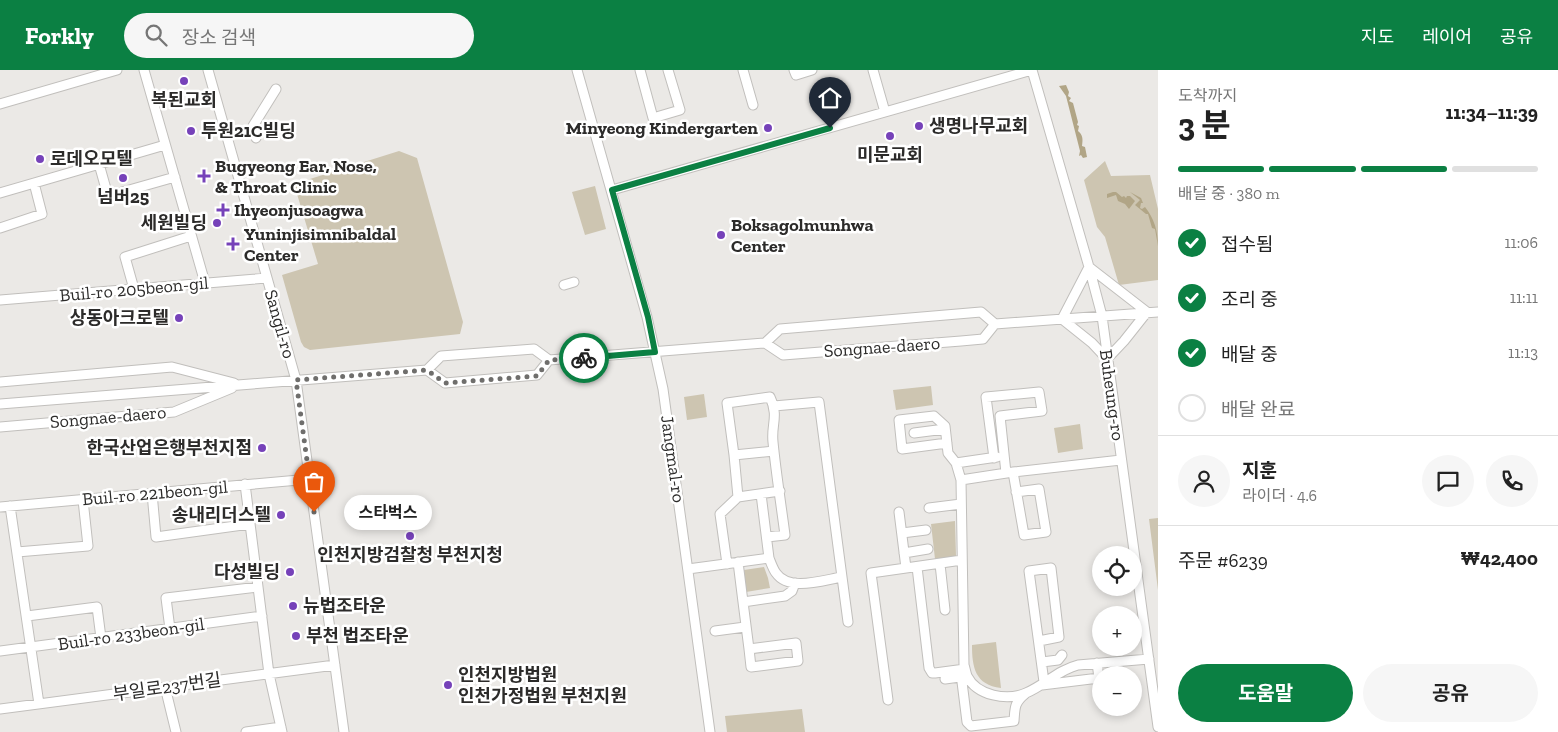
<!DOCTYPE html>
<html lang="ko">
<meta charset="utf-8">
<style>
body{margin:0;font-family:"Zilla Slab","Noto Sans KR",serif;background:#f6f6f6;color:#222;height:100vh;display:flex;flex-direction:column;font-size:19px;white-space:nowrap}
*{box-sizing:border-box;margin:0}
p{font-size:16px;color:#767676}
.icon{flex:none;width:28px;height:28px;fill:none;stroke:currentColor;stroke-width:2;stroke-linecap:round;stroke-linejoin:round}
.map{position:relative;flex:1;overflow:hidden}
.details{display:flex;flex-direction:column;background:#fff;width:400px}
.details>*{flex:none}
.controls{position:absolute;left:1092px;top:476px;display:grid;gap:10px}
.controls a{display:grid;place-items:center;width:50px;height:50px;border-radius:50%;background:#fff;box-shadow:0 2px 8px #0003;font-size:25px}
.pin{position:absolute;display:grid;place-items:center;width:42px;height:42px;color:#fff;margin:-51px -21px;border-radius:50% 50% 50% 0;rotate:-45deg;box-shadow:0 0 5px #0007}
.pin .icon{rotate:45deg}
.courier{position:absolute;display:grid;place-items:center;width:50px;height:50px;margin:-25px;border:4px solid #0b8043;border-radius:50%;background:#fff;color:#222;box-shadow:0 1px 6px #0007}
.bubble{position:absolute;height:35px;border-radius:18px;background:#fff;box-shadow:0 2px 8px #0003;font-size:16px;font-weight:700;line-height:35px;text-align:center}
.head em{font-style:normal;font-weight:700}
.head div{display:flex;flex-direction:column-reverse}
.head{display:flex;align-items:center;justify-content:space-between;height:85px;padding:0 20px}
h1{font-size:32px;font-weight:700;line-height:38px}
.bar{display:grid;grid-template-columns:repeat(4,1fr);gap:8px 5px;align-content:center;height:60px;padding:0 20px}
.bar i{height:6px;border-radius:4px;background:#e0e0e0}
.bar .active{background:#0b8043}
.bar p{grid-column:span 4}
.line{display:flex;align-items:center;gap:12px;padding:0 20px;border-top:1px solid #e0e0e0}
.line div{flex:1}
.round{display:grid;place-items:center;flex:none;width:52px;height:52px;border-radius:26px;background:#f6f6f6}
ol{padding:0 20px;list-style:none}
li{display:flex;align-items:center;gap:15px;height:55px}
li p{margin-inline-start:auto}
li .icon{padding:5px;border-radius:50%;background:#0b8043;color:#fff;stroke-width:4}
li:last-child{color:#767676}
li i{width:28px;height:28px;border:2px solid #e0e0e0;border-radius:50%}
.primary-button{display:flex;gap:10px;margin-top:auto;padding:10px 20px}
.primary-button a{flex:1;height:58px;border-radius:30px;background:#0b8043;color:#fff;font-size:20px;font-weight:700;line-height:58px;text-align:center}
.primary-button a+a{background:#f6f6f6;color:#222}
header{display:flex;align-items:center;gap:30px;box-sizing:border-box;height:70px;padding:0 25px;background:#0b8043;color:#fff}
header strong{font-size:24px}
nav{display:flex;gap:28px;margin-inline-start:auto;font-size:18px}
.search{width:350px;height:45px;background:#f6f6f6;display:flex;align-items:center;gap:12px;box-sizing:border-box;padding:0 18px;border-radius:28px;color:#767676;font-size:19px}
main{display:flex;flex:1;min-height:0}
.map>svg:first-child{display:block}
.green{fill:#cdc5b1}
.water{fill:#b1a586}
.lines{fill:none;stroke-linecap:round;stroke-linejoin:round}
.minor-casing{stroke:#c1bfbc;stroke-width:11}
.minor{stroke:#fff;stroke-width:9}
.done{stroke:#6f6e6c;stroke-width:5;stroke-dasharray:0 9}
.route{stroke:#0b8043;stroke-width:6}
.poi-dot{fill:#7642b9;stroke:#fff;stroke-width:2}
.labels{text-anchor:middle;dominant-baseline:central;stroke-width:5;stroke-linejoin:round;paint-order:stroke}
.poi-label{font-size:18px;font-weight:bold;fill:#2c2b2a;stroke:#fff;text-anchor:start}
.street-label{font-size:18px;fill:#2c2b2a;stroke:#fff}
</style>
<header>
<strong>Forkly</strong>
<div class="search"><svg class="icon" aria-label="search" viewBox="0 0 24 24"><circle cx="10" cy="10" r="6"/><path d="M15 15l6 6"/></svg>장소 검색</div>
<nav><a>지도</a><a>레이어</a><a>공유</a></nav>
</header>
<main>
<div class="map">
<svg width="1158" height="662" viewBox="0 0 1158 662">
<rect width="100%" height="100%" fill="#ebe9e6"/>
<path class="green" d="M 399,81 L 417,88 L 463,252 L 460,264 L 310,280 L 304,277 L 301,272 L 282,205 L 318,194 L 294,114 Z
M 1105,91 L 1111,106 L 1150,105 L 1158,139 L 1158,210 L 1119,215 L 1105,167 L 1097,157 L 1084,110 Z
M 595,116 L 606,159 L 585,165 L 572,122 Z
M 931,316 L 933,335 L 896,340 L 893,320 Z
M 704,324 L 707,347 L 687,350 L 684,327 Z
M 1080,354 L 1083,379 L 1058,383 L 1054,358 Z
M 1158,448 L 1158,520 L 1149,449 Z
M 955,451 L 956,486 L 935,489 L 931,454 Z
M 764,497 L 768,508 L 770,518 L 746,522 L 744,500 Z
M 996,572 L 1001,618 C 975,615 972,597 972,575 Z
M 802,639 L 805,662 L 727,662 L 725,646 Z"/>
<path class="water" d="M 1066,15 L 1069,22 L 1068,26 L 1071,28 L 1069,31 L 1073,33 L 1078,52 L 1077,55 L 1079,56 L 1078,61 C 1083,65 1083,69 1082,76 L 1085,77 L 1087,87 L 1083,88 L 1081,85 L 1079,86 L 1080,81 L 1066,26 L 1059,16 Z
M 1113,122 L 1116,122 L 1122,127 L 1124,126 L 1126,128 L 1127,126 L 1130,126 L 1135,131 L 1129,139 L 1125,134 L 1118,131 L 1116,125 L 1107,128 L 1107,124 Z
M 1130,122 L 1141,128 L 1143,133 L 1141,133 L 1140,138 L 1142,139 L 1145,137 C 1154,148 1158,161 1158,176 L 1155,159 L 1152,158 L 1148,144 L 1146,144 L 1135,135 L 1140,130 Z"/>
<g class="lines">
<g class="minor-casing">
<path id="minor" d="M 144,0 L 205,213
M 208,0 L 296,310 L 344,662
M 577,0 L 647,247 L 663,319 L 710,662
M 640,0 L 653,48 L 680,40 L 668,0
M 743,0 L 753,35
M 794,0 L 796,5 L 812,0
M 873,0 L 885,42
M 1032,0 L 1089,197 L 1102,246 L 1158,657
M 0,34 L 117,0
M 256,68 L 253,56 L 276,19
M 99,94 L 108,126 L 175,107
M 612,120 L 1032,0
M 0,123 L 165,75
M 0,158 L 42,144 L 34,113
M 1089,197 L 1147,242 L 1124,271 L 1107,289
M 564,215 L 574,212
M 134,219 L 125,187 L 191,166
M 0,230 L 267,208
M 1062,249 L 1092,273 L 1107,289
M 1062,249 L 1089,197
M 765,273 L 783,285 L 961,271 L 983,269 L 995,254
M 427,300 L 445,313 L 537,305 L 549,290
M 0,312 L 172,297 L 234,313
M 0,334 L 427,300 L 441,286 L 534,279 L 549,290 L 765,273 L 780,259 L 981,242 L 995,254 L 1158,242
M 0,357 L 174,342 L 232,318
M 914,363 L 945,359
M 947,373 L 902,379 L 899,350 L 934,346 L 945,356 L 948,383 L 956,393 L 961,410
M 994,388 L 986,327 L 1039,322 L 1042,341 L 1000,346 L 1006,403
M 1121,390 L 1013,402 L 961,410 L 964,595 C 965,598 966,603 967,606 C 977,626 1007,631 1026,623 C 1045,615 1058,600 1078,595 L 1149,589
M 956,393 L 997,387
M 1013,402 L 1024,465 L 1046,462 L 1039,419 L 1016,422
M 245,414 L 269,604 L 282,662
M 152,423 L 156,467 L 250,454
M 761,424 L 769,488
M 738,427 L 780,421
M 10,436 L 39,634
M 0,437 L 310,409
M 929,438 L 961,434
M 899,442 L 906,498
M 902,463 L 926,460
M 767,467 L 785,465 C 781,434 776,403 773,372 C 771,354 779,347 770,327 L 727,333 L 734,385 L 774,381
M 17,482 L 88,476 L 83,430
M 904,483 L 928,479
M 738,492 L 743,532 L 785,526 L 792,521 L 795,513
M 727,494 L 720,444 L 738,427 L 734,385
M 940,494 L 945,540
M 917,497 L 929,598 L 932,603 L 935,603 L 965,599
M 688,499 L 769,488 C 771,493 773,499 776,503 C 789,522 823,510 842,507 L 819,332 L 774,336
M 842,507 L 848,552
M 743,532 L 749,579 L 796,573 L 798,591 L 751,597 L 749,579
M 27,546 L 97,537 L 101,568
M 170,559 L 166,528 L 258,517
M 715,561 L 745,557
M 1039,571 L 1059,567 L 1051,498 L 1029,501 L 1044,612
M 0,581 L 262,546
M 1042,592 L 1058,590 L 1062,585
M 967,606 L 962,612 L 967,652 L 971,656 L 1014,651 C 1015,638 1014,633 1025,624
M 1099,608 L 1101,626
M 945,609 L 967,606
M 1042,615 L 1099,608 L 1097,593
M 165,617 L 176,662
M 888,630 L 871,503 L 962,490
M 0,639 L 335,595
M 246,662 L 281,657"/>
</g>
<use href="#minor" class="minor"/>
</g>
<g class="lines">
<path class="done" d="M 314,442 L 296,310 L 427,300 L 445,313 L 537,306 L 549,290 L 584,288"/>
<path class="route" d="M 584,288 L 655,282 L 648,247 L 612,120 L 830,58"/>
</g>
<g class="poi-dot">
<circle cx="184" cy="11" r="5"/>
<circle cx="919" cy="56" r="5"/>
<circle cx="768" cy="58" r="5"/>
<circle cx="191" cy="61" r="5"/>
<circle cx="890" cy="66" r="5"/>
<circle cx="40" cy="89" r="5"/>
<path d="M201.5 98.5h5v5h5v5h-5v5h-5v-5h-5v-5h5z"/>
<circle cx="123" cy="108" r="5"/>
<path d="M220.5 132.5h5v5h5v5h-5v5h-5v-5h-5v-5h5z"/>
<circle cx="217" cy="153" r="5"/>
<circle cx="721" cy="165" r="5"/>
<path d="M230.5 166.5h5v5h5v5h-5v5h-5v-5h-5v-5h5z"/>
<circle cx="179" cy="248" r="5"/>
<circle cx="262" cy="378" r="5"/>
<circle cx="281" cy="445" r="5"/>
<circle cx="410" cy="466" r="5"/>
<circle cx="290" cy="502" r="5"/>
<circle cx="293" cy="536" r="5"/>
<circle cx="296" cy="566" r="5"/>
<circle cx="448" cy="615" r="5"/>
</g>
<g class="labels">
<g class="poi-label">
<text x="184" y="30" text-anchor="middle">복된교회</text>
<text x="929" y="56">생명나무교회</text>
<text x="758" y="58" text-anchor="end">Minyeong Kindergarten</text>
<text x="201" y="61">투원21C빌딩</text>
<text x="890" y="85" text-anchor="middle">미문교회</text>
<text x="50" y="89">로데오모텔</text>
<text x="215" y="96">Bugyeong Ear, Nose,<tspan x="215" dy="21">&amp; Throat Clinic</tspan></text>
<text x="123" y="127" text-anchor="middle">넘버25</text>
<text x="234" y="140">Ihyeonjusoagwa</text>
<text x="207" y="153" text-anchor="end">세원빌딩</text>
<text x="731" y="155">Boksagolmunhwa<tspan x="731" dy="21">Center</tspan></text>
<text x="244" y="164">Yuninjisimnibaldal<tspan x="244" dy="21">Center</tspan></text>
<text x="169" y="248" text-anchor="end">상동아크로텔</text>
<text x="252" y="378" text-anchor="end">한국산업은행부천지점</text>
<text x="271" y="445" text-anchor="end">송내리더스텔</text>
<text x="410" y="485" text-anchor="middle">인천지방검찰청 부천지청</text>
<text x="280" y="502" text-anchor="end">다성빌딩</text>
<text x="303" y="536">뉴법조타운</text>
<text x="306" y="566">부천 법조타운</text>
<text x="458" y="605">인천지방법원<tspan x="458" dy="21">인천가정법원 부천지원</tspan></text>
</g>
<g class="street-label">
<text transform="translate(134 219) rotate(-5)">Buil-ro 205beon-gil</text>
<text transform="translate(280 254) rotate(74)">Sangil-ro</text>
<text transform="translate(882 277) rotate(-4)">Songnae-daero</text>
<text transform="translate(1112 325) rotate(82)">Buheung-ro</text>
<text transform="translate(108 347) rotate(-5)">Songnae-daero</text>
<text transform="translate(673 389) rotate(82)">Jangmal-ro</text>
<text transform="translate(155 423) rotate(-5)">Buil-ro 221beon-gil</text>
<text transform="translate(131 564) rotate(-8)">Buil-ro 233beon-gil</text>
<text transform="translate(167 617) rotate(-8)">부일로237번길</text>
</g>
</g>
</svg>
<div class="controls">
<a><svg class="icon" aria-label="locate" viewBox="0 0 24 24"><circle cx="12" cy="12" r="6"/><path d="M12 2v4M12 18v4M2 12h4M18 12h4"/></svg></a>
<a>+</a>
<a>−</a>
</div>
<div class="pin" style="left:314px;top:442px;background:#ea580c"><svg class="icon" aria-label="bag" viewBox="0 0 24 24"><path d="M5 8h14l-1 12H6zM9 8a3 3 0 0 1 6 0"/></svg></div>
<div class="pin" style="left:830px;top:58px;background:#1f2937"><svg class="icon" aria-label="home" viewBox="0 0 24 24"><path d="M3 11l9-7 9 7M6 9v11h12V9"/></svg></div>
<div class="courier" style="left:584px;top:288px"><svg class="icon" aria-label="bike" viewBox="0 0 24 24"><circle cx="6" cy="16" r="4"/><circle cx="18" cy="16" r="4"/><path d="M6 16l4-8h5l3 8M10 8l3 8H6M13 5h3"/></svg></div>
<div class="bubble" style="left:344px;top:425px;width:88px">스타벅스</div>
</div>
<section class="details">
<div class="head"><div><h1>3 분</h1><p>도착까지</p></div><em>11:34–11:39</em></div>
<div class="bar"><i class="active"></i><i class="active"></i><i class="active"></i><i></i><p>배달 중 · 380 m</p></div>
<ol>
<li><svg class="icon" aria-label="check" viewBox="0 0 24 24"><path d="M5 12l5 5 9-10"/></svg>접수됨<p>11:06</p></li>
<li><svg class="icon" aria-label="check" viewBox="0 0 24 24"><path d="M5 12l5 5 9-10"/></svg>조리 중<p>11:11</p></li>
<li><svg class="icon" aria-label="check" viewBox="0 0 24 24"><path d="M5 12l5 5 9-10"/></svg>배달 중<p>11:13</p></li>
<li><i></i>배달 완료</li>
</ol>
<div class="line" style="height:90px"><a class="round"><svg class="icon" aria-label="person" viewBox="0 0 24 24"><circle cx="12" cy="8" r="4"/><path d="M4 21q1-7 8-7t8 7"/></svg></a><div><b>지훈</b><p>라이더 · 4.6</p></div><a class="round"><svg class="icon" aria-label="chat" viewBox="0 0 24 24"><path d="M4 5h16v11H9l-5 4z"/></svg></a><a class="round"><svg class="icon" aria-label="phone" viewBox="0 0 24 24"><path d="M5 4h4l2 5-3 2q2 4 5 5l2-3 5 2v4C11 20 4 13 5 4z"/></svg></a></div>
<div class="line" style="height:65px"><div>주문 #6239</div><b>₩42,400</b></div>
<div class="primary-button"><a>도움말</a><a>공유</a></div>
</section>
</main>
